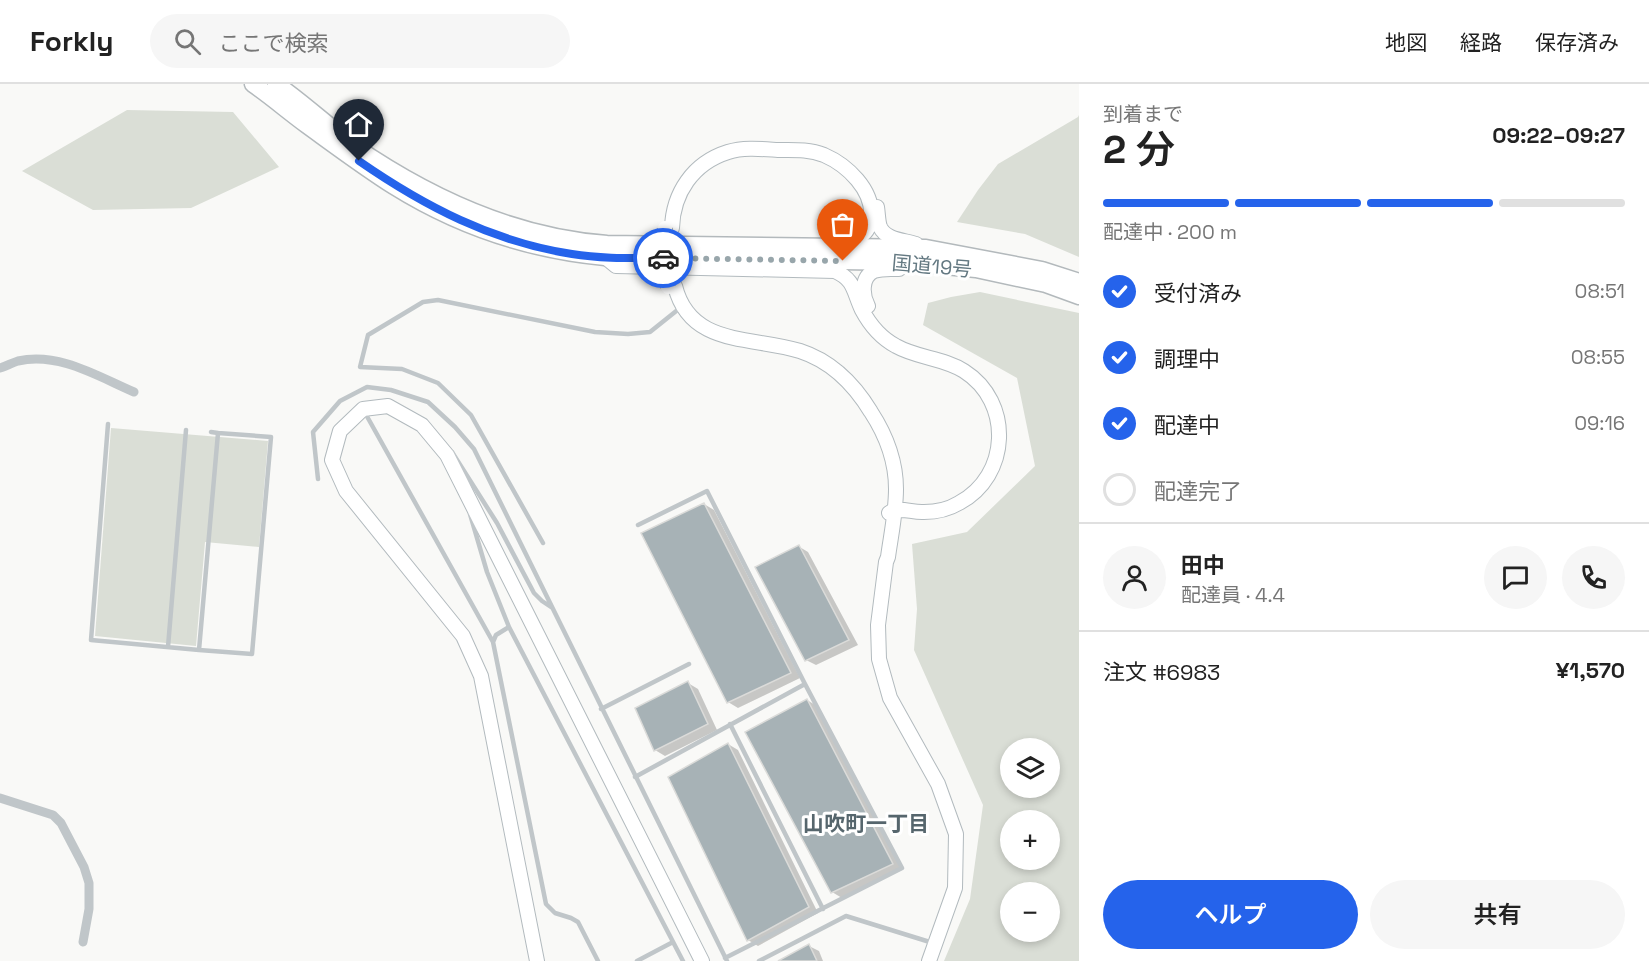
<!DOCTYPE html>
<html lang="ja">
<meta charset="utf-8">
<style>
body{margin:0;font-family:"Space Grotesk","Noto Sans JP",sans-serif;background:#f6f6f6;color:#222;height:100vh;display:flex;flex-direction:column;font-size:22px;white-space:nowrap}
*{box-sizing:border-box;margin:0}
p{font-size:20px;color:#767676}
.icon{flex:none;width:33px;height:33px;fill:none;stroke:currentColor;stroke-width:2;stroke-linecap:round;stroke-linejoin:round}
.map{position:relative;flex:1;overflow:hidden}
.drawer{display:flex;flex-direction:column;background:#fff;width:570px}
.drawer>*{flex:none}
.buttons{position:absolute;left:1000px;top:654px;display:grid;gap:12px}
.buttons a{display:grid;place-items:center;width:60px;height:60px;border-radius:50%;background:#fff;box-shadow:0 3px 9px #0003;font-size:30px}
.pin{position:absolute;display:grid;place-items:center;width:51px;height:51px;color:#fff;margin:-62px -26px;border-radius:50% 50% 50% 0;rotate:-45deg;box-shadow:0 0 6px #0007}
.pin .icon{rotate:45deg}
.courier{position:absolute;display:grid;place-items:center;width:60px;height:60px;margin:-30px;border:4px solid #2563eb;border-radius:50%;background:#fff;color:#222;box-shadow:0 2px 8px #0007}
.head em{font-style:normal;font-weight:600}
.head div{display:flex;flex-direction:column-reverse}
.head{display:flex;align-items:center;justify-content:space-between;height:102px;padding:0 24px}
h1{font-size:39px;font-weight:600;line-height:45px}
.bar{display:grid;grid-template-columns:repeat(4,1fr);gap:9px 6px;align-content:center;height:72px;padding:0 24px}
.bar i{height:8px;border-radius:4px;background:#e0e0e0}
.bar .active{background:#2563eb}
.bar p{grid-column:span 4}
.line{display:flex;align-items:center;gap:15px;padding:0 24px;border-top:2px solid #e0e0e0}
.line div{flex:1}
.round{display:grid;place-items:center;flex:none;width:63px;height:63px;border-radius:32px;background:#f6f6f6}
ol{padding:0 24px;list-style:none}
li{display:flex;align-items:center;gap:18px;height:66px}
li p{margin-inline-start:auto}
li .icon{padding:6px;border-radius:50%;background:#2563eb;color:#fff;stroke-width:4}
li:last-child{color:#767676}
li i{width:33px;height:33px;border:3px solid #e0e0e0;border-radius:50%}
.cta{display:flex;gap:12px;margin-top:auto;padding:12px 24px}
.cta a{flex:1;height:69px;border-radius:36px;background:#2563eb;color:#fff;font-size:24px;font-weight:600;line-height:69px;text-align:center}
.cta a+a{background:#f6f6f6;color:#222}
header{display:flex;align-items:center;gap:36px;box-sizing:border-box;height:84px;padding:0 30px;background:#fff;border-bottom:2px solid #e0e0e0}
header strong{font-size:28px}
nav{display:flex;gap:33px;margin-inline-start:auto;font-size:21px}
.search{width:420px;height:54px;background:#f6f6f6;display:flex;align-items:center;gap:15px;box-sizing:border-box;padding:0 21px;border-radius:33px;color:#767676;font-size:22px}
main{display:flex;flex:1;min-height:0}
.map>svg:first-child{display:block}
.green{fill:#daded6;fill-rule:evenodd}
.shadow{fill:#0003}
.building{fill:#a7b2b6;stroke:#dbdbd9;stroke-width:1.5}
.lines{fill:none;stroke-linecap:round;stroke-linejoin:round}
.secondary-casing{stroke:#b2babe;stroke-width:16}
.highway-casing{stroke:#b3b9bc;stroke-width:19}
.lane{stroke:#c0c6c9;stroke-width:4.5}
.street{stroke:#c0c6c9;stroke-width:9}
.secondary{stroke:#fff;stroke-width:14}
.highway{stroke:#fff;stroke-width:16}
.secondary-bridge-casing{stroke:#b2babe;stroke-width:16;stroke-linecap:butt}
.secondary-bridge{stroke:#fff;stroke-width:14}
.done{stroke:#98a6ab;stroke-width:6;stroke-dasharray:0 10.8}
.route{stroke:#2563eb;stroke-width:8}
.labels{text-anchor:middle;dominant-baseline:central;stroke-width:6;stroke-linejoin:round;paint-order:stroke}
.street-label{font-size:20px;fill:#647982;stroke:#fff}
.neighbourhood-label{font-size:21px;font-weight:bold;fill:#56666d;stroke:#fff}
</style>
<header>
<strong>Forkly</strong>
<div class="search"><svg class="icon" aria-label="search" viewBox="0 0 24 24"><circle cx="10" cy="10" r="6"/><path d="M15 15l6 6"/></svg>ここで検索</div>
<nav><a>地図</a><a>経路</a><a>保存済み</a></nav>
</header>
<main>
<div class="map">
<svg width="1079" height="877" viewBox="0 0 1079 877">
<rect width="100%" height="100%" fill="#f9f9f7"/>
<path class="green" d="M 127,26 L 233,28 L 279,83 L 191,124 L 93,126 L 22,87 Z
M 1079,31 L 1079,173 L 1025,150 L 957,138 L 978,106 L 998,80 L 1078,33 Z
M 980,208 L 1079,229 L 1079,877 L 944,877 L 970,815 L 983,721 L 914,566 L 917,525 L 912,460 L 967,448 L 1035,382 L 1017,294 L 923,241 L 928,219 L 951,213 ZM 1011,664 L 1050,664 L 1050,704 L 1011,704 ZM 1011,736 L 1050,736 L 1050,776 L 1011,776 ZM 1011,808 L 1050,808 L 1050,848 L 1011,848 Z
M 111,344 L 268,357 L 259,463 L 205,458 L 196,562 L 95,552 Z"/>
<path class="shadow" d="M 704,420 L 714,426 L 800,594 L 738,624 L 728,618 Z
M 798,462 L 808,468 L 858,561 L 816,581 L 806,576 Z
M 688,599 L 698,605 L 717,646 L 665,672 L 655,666 Z
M 807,616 L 817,622 L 902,786 L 842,814 L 832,808 L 747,648 Z
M 728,660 L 738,666 L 818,829 L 758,862 L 748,856 Z
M 809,862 L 819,867 L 823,877 L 781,877 Z"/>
<path class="building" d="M 704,419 L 791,589 L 727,619 L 641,449 Z
M 799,461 L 849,556 L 805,577 L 755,483 Z
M 688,597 L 708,640 L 654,667 L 635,624 Z
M 807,615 L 893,780 L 831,809 L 745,648 Z
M 728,659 L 809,823 L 747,857 L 668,693 Z
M 809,860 L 817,877 L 778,877 Z"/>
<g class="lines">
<g class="secondary-casing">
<path id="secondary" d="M 877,123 C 878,129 878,138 880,143 C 886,156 904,156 916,160
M 672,144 C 673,109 693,79 728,68 C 744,63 762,65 778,66 C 794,66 809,65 824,71 C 847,81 874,106 871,134 C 870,141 867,149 860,152 C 852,157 841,155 833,155
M 605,173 L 616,182 L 835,187 C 855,196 853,207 862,226 C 870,241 881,254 896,262 C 917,274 944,274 964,287 C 1013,318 1010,392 959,419 C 949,425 936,428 924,428 C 912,429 899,422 889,429
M 675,202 C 690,263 752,252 800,267 C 831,277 854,300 871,328 C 886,351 896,377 896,405 C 896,428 891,451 888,473 L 886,478 L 878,541 L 879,575 L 890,614 L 938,700 L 956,750 L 955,804 L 929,877
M 868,222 C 862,211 861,193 874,187 C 882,184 891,185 899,185
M 537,877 L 481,592 L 463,552 L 346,407 L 332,376 L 340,347 L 363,325 L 388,322 L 422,341 L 447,371 L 702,877"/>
</g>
<g class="highway-casing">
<path id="highway" d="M 253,0 C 272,13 289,28 307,41 C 336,62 364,83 394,102 C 458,142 530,166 605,173 L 904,178 L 976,185 L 1046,200 L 1079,212
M 276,0 C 309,23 337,51 370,73 C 441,119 522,154 607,160 L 926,164 L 1042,186 L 1079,198"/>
</g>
<path class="lane" d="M 364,327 L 493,558
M 108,340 L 91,556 L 199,566 L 218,349 L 211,348
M 452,368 L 497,439 L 534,509 L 542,517 L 551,523
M 318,395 L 313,348 L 340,317 L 367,303 L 391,306 L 428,318 L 455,343 L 474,365 L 727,877
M 470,430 L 487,488 L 509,543 L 683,877
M 638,441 L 707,407 L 805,600 L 902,784 L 725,874
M 543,459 L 471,331 L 438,299 L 402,285 L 360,283 L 368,251 L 423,218 L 438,216 L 595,248 L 628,250 L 650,248 L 680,224
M 509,543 L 496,551 L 493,558 L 546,820 L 555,829 L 571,834 L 578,838 L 598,877
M 168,563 L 186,346
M 199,566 L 252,570 L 271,353 L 218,349
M 601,625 L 689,580
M 730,640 L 823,825
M 635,693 L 805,600
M 637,877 L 673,858
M 759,877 L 846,832 L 933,859"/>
<path class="street" d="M 0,284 C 6,282 12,279 18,277 C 59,268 97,292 134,308
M 0,714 L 53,731 L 61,739 L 84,783 L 89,799 L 89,825 L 83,858"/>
<use href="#secondary" class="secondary"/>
<use href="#highway" class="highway"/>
<g class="secondary-bridge-casing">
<path id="secondary-bridge" d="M 665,144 L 666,192 L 668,203"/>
</g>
<use href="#secondary-bridge" class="secondary-bridge"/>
</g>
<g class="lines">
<path class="done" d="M 663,174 L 843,177"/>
<path class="route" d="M 359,77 C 424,122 493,158 572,170 C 602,175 633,174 663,174"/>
</g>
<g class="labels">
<g class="street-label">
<text transform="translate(932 182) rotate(5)">国道19号</text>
</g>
<g class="neighbourhood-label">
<text x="866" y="739">山吹町一丁目</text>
</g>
</g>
</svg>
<div class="buttons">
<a><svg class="icon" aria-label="layers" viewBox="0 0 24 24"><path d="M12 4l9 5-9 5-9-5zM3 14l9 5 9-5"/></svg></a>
<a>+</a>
<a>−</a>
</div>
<div class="pin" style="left:843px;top:177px;background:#ea580c"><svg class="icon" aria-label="bag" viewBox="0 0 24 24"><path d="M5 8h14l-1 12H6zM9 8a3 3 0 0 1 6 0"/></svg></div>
<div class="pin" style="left:359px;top:77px;background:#1f2937"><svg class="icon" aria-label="home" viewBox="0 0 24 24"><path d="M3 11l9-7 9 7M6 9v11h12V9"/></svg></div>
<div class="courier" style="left:663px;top:174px"><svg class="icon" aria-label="car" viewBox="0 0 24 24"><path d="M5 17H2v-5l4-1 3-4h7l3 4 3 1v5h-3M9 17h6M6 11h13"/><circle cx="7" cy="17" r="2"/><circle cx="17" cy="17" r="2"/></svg></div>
</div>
<section class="drawer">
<div class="head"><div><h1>2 分</h1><p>到着まで</p></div><em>09:22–09:27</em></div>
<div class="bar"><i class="active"></i><i class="active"></i><i class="active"></i><i></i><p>配達中 · 200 m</p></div>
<ol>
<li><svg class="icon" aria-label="check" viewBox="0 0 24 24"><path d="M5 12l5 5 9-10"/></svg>受付済み<p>08:51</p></li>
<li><svg class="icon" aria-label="check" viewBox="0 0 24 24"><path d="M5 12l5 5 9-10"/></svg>調理中<p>08:55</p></li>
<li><svg class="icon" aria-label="check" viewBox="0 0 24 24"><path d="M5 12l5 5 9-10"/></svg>配達中<p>09:16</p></li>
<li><i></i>配達完了</li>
</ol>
<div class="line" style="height:108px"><a class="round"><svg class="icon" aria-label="person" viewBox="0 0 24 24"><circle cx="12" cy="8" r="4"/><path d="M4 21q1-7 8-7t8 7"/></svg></a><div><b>田中</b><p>配達員 · 4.4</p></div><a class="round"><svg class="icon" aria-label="chat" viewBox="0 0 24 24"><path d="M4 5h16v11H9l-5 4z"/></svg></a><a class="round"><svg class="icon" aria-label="phone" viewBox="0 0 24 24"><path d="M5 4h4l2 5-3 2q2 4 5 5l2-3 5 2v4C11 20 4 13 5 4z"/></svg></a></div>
<div class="line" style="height:78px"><div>注文 #6983</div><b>¥1,570</b></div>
<div class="cta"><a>ヘルプ</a><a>共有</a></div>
</section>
</main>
